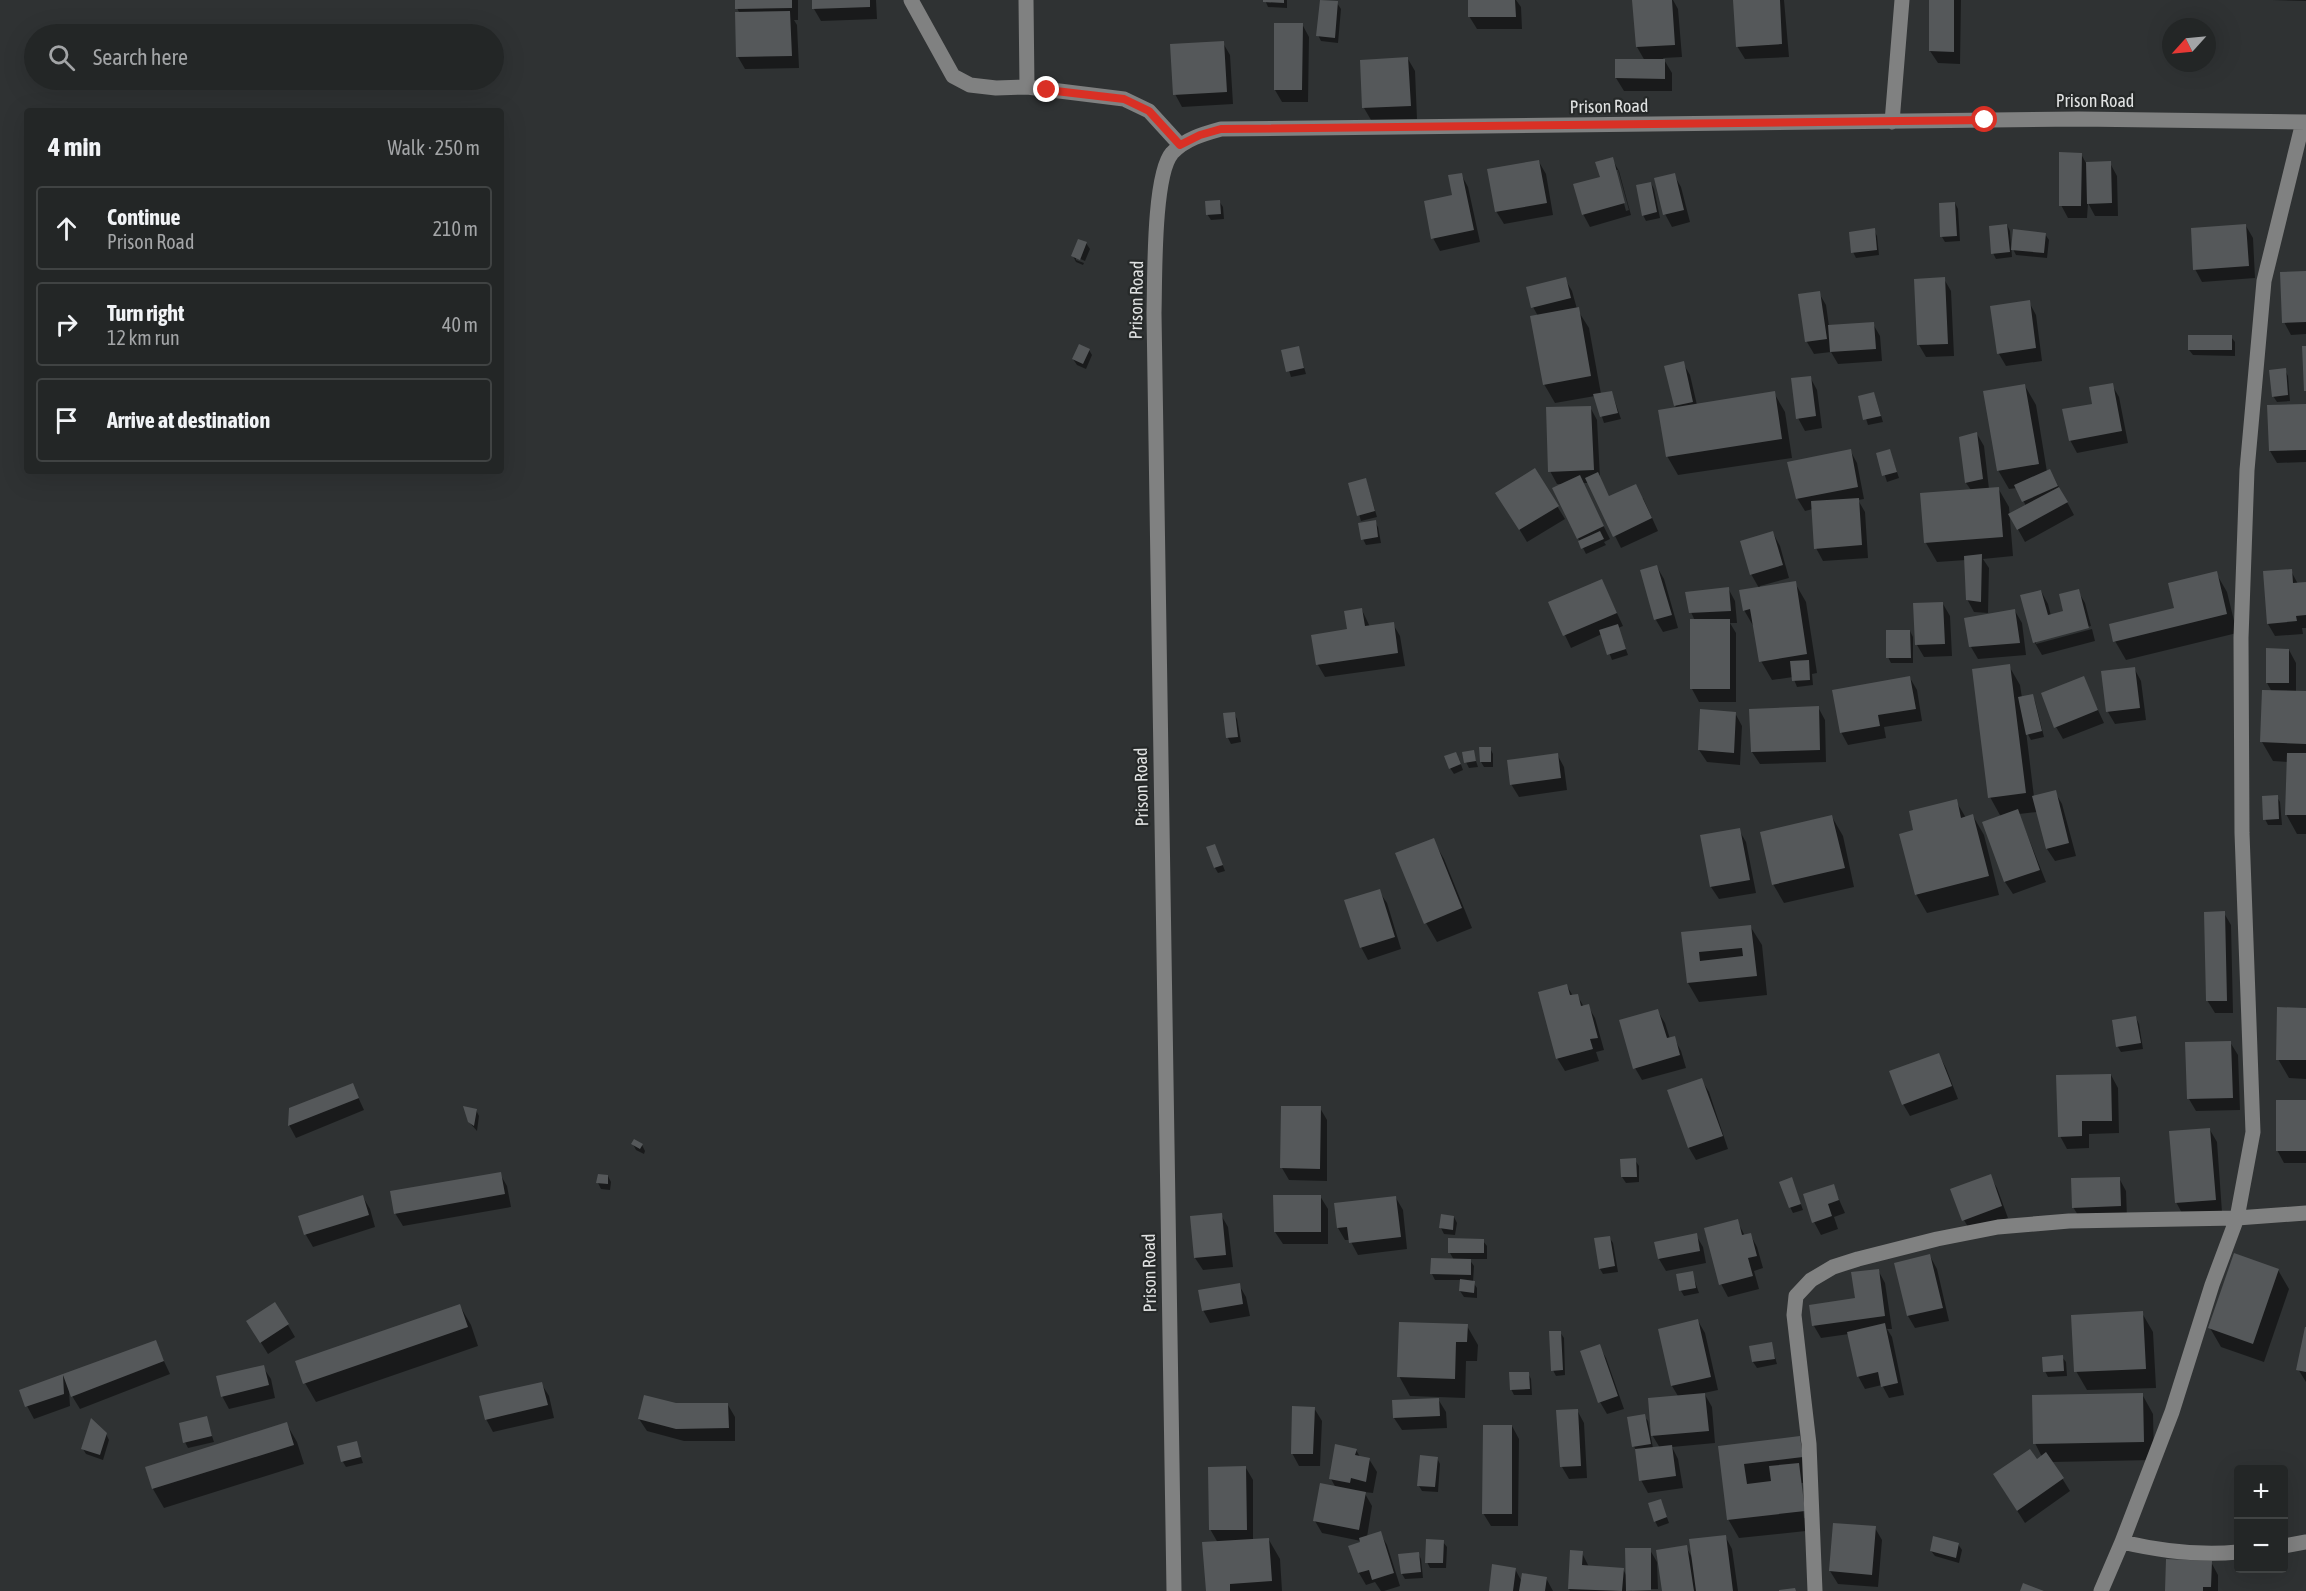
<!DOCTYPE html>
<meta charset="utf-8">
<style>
:root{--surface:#232626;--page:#2b2e2e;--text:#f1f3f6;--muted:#a3a5a7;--line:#404343}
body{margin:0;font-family:"Asap Condensed",sans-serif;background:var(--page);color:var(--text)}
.controls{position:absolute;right:18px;bottom:18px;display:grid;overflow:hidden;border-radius:6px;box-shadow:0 6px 24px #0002}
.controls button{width:54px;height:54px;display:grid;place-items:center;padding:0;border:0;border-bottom:2px solid var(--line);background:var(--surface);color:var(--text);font:30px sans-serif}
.compass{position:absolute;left:2162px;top:18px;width:54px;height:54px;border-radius:50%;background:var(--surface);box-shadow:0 6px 24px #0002;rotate:243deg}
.stop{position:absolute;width:18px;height:18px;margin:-14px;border:4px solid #d93025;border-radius:50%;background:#fff}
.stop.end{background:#d93025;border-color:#fff;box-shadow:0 2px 6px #0008}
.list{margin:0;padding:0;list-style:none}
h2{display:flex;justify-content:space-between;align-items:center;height:78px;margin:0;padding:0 24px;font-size:26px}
h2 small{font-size:20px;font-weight:400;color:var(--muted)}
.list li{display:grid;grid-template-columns:39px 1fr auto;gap:18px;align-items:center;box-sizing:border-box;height:84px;margin:0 12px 12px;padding:0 12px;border:2px solid var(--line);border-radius:6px}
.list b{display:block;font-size:22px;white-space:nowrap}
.list p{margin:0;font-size:20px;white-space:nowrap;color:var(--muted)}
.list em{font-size:20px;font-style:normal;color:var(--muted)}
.icon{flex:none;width:33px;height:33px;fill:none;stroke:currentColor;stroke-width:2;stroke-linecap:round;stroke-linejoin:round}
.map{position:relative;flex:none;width:2306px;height:1591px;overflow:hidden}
.search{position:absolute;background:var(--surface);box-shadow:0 6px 24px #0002;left:24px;top:24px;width:480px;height:66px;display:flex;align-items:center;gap:15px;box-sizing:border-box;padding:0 21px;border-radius:33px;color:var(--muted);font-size:22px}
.panel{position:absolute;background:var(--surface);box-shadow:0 6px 24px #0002;left:24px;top:108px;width:480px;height:366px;border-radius:6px}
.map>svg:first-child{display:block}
</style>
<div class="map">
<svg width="2306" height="1591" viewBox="0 0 2306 1591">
<rect width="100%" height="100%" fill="#2f3233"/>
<path fill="#0007" fill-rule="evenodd" d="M737,0H798V20H794L797,25L799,68L745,69L738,57L740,14L737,8Z
M813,0H876L877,19L821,21L814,9Z
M1265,0H1287V8L1268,7Z
M1470,0H1516L1521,7L1522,29H1477L1469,16Z
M1633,0H1673L1678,9L1682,57L1663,58L1672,73V91H1624L1616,78L1617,60L1645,61L1637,47Z
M1735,0H1784L1789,57L1745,59L1737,46Z
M1931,0H1961L1960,64L1938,63L1930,51Z
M2271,0H2306V1L2272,0Z
M1337,3L1341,9L1338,43L1321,41L1318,35Z
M1302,24L1309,37L1308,102H1282L1275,90Z
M1223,43L1230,55L1233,104L1182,107L1175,94Z
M1408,59L1415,71L1417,119L1371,120L1364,108Z
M2081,154L2086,163H2110L2117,176L2118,216H2095L2088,203L2087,218H2068L2061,205Z
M1612,159L1619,171L1631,215L1590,227L1583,214ZM1615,170H1618L1629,210L1626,211Z
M1539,162L1546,174L1553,215L1504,224L1496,211Z
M1461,174L1468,187L1480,242L1440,251L1433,238L1454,196Z
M1674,175L1681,187L1690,222L1672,227L1665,214Z
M1651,183L1654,189L1660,218L1646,221L1643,215Z
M1219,201L1223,207L1224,219L1211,220L1207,214Z
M1955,203L1958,209L1960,241L1945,242L1942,237Z
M2007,225L2010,231L2012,257L1996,259L1993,253Z
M2246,226L2253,238L2255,278L2202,282L2195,269Z
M1874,230L1877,236L1879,255L1856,258L1853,252Z
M2045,234L2049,240L2047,258L2016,255L2012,247Z
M1086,243L1090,249L1085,261L1076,257V260L1084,263L1083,265L1076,262L1073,256Z
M2306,272V334L2291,335L2284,322Z
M1565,279L1572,291L1577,309L1589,328L1601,394L1612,393L1621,419L1604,423L1595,396L1555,403L1544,384L1538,316L1533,307Z
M1944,279L1951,291L1954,356L1926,357L1919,345Z
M1819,293L1826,305L1829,326L1873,324L1880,336L1882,361L1838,364L1831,352L1814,354L1807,342L1800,296Z
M2029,302L2036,315L2042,361L2006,366L1999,354Z
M2231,337L2235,342V356L2193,355L2189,350Z
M1298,347L1306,374L1291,377L1283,351Z
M1089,350L1092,355L1086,369L1077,365L1073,359Z
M1683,363L1690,375L1697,405L1774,393L1785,412L1792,458L1678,475L1667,456Z
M2285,370L2288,376L2290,401L2277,402L2273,396Z
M1810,377L1817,390L1822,428L1805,431L1798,418Z
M2112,385L2119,397L2128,443L2077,453L2070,440L2094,405Z
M2025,386L2036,405L2047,472L2053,476L2074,515L2025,542L2010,515L2026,506L2017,488L2009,489L1998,470Z
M1874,393L1883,422L1868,425L1859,397Z
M2306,405V462L2277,463L2270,451Z
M1590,407L1597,420L1600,478L1610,498H1643L1658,531L1621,548L1589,483H1582L1610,539L1604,542L1606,545L1586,554L1578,538L1565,484H1557L1550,471Z
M1977,434L1984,446L1989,489L1998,488L2009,507L2013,556L1983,559L1989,568L1988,613L1974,612L1967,599L1966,560L1937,562L1926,543L1921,494L1971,490L1966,483Z
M1850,450L1857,463L1864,499L1858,500L1865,512L1868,558L1823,561L1816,548L1813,509L1805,511L1797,498Z
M1890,451L1899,478L1887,482L1878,454Z
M1366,480L1377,517L1361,521L1350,484Z
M1505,506H1557L1565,519L1527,542Z
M1375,522L1378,527L1381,543L1366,545L1363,539Z
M1773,533L1780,546L1789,578L1760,586V588L1795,583L1806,602L1817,673L1812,674L1813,685L1797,687L1793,677L1772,680L1761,661L1755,629L1744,610L1759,588L1751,574Z
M1657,567L1664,579L1678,628L1663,632L1656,620L1642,571Z
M2291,571L2298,584L2306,583V628H2302L2303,634L2275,636L2268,624Z
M2216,573L2227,592L2237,633L2126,660L2115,641L2175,609Z
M1602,581L1623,626L1618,628L1628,655L1612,660L1602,634L1571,648L1550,603Z
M1728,588L1735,601L1737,623H1730L1736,633V702H1699L1692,689V621H1695L1691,612Z
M2041,591L2048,604L2051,616L2065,612L2078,591L2085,603L2091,626L2036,641V644L2092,629L2095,641L2042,655L2035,643L2022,596Z
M1943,604L1950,616L1952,656L1924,657L1917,645L1915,605Z
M1362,610L1370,627L1393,624L1400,636L1405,666L1325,677L1318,665L1313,636L1349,631Z
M2015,611L2022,623L2026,655L1978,659L1971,647Z
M1910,631L1913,637V663H1891L1888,657Z
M2289,650L2296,663V692L2306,693V834H2297L2286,814L2288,762L2273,761L2262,742L2263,691L2272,692L2267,683Z
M2009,666L2020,685L2022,698L2032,696L2035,701L2044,737L2031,740L2026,731L2034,797L2055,792L2062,804L2076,856L2055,861L2047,849L2037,812L2019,814L2046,882L2013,894L2005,882L1984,822L2001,817L1990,797Z
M2134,668L2141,681L2146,720L2115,724L2108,712L2103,673Z
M1910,678L1917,690L1922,721L1884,727L1886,738L1848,745L1841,732Z
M2083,678L2104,723L2063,739L2056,727Z
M1818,707L1825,720L1826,762L1760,764L1752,752Z
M1234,713L1237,719L1241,742L1231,744L1228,738L1225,715Z
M1735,713L1742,726L1740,765L1707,762L1699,750Z
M1490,748L1493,754V767H1484L1481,762Z
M1473,752L1478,767L1469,768L1466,762Z
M1557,754L1564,767L1567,790L1519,797L1511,784Z
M1459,759L1463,770L1454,774L1450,768Z
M2277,797L2280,802L2282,825H2268L2265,819Z
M1956,801L1966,818L1973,816L1984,835L1999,895L1927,913L1916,894L1915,831Z
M1832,817L1843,836L1854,887L1784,903L1773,884Z
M1739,830L1746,842L1756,893L1719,899L1711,887Z
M1433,840L1444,859L1472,928L1437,942L1426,923Z
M1215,845L1225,871L1218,873L1215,868Z
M1379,891L1387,903L1401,949L1368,960L1361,947Z
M2224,913L2231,925L2233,1013H2215L2207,1000Z
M1750,926L1762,945L1767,995L1699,1002L1688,983L1683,934Z
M1567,986L1573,996L1577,995L1584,1007L1588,1006L1595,1018L1604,1050L1596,1052L1599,1061L1565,1071L1557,1058Z
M2306,1008V1079L2289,1078L2278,1059Z
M1657,1010L1665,1023L1670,1039L1674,1038L1681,1051L1686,1068L1642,1080L1635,1068Z
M2136,1018L2139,1024L2143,1049L2121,1052L2118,1047Z
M2230,1042L2238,1055L2240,1110L2196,1111L2189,1099Z
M1939,1055L1946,1068L1958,1099L1910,1116L1903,1104Z
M2111,1075L2118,1088L2119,1133L2089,1134V1148L2067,1149L2060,1136Z
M1701,1079L1709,1092L1728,1149L1696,1160L1689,1148Z
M352,1084L364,1110L296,1138L289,1125L290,1109Z
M2306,1102V1163H2284L2277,1150Z
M1320,1108L1327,1120V1181L1289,1180L1282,1168Z
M476,1110L479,1116L477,1131L469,1122Z
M2210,1130L2217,1142L2222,1212L2183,1215L2176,1202Z
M633,1144L642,1145L645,1151L644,1154L636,1150Z
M1622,1160H1635L1639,1166V1182L1626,1183L1622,1177Z
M500,1174L507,1186L511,1207L403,1226L395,1213Z
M608,1176L611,1182L610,1190L601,1189L598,1183Z
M1990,1176L1997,1188L2008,1218L1971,1232L1964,1220Z
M2119,1178L2126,1191L2127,1218L2081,1220L2073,1207Z
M1794,1185L1803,1210L1793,1213L1790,1207Z
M1833,1186L1845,1213L1834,1217L1838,1229L1821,1235L1814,1222Z
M1320,1196L1328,1209V1244H1283L1275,1232Z
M363,1197L370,1209L375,1227L313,1247L306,1235L300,1217Z
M1396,1198L1403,1210L1407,1249L1358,1255L1350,1240H1345L1338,1228Z
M1221,1215L1228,1227L1233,1267L1203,1270L1195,1258L1191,1218Z
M1454,1217L1457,1223L1455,1235L1444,1234L1441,1228Z
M1737,1221L1745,1236L1750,1234L1757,1247L1763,1268L1754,1271L1759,1289L1728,1297L1721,1284Z
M1696,1235L1703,1247L1706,1263L1666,1271L1659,1259Z
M1609,1237L1613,1243L1618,1272L1603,1274L1600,1269Z
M1483,1241L1487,1246V1259H1469L1474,1266L1473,1282L1477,1288V1298L1464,1297L1460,1291L1461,1280H1435L1432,1274V1260H1454L1450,1253Z
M1930,1256L1937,1269L1949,1321L1915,1328L1908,1316Z
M1878,1270L1885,1283L1892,1329H1887L1892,1337L1904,1395L1889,1398L1882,1385L1865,1389L1858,1376L1849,1334L1821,1338L1814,1326L1811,1306L1857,1300Z
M2278,1270L2289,1289L2264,1362L2221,1347L2210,1328Z
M1692,1273L1699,1293L1684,1296L1681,1291Z
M1239,1285L1246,1297L1250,1316L1210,1323L1203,1310Z
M460,1306L471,1325L478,1346L316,1402L305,1383Z
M2142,1313L2153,1332L2156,1388L2087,1390L2076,1371Z
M1698,1321L1705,1333L1718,1390L1704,1393L1712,1407L1715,1443L1672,1447L1678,1459L1683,1488L1648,1493L1641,1480L1637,1453L1634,1446L1644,1416L1648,1421L1653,1448H1660L1651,1433L1678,1396L1672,1386Z
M248,1322L288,1325L295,1337L268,1354Z
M1467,1326L1478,1345L1477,1361H1466L1465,1398L1410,1396L1399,1376Z
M2306,1330V1382L2298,1369Z
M1560,1332L1564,1338L1565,1375L1556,1376L1553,1370Z
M155,1342L170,1374L80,1409L69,1391L70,1406L34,1419L27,1406L21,1391Z
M1771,1344L1777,1364L1757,1368L1753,1362L1751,1347Z
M1599,1346L1606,1358L1624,1409L1607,1414L1600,1402Z
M2062,1357L2066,1362L2067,1376L2048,1377L2045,1371Z
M263,1367L271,1379L275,1398L229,1409L222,1396Z
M1528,1373L1531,1379L1532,1395H1514L1511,1389Z
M541,1383L549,1396L554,1418L493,1432L486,1419Z
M2142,1394L2153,1414L2154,1460L2052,1462L2070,1491L2025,1523L2002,1487L2042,1457L2035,1443Z
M1438,1399L1446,1412L1447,1428L1402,1430L1394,1418Z
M675,1405H728L735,1417V1441H684L647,1431L639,1419Z
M1314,1408L1322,1421L1320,1466H1299L1292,1453Z
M1577,1410L1584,1423L1587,1478L1569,1479L1562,1467Z
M206,1418L214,1442L188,1448L185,1442Z
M286,1423L297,1442L304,1464L164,1508L153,1489L146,1468Z
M1512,1426L1519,1439L1518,1526H1491L1483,1513Z
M106,1434L109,1440L103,1460L86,1454L83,1449Z
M1799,1438L1810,1457L1815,1530L1739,1538L1728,1519L1720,1447ZM1800,1483H1803L1807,1518H1804Z
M356,1442L363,1463L346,1467L343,1462Z
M1356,1450L1360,1457L1369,1459L1377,1472L1373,1493L1364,1492L1372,1506L1367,1537L1380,1533L1387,1545L1400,1586L1384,1591H1381L1375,1582L1366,1585L1359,1573L1350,1547L1362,1543L1361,1541L1322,1533L1315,1521L1336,1488L1331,1479Z
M1437,1458L1440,1464L1438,1492L1422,1491L1419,1486Z
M1246,1468L1253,1480V1541L1269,1540L1280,1559L1282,1591H1207L1218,1543L1210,1529Z
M1661,1501L1669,1523L1658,1527L1655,1521Z
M1834,1524L1875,1528L1882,1540L1878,1587L1838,1584L1830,1571Z
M1725,1536L1732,1549L1738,1591H1664L1686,1547L1693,1559Z
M1443,1542L1447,1547L1446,1568H1430L1427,1562Z
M1958,1544L1962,1550L1959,1563L1935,1556L1931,1551Z
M1650,1550L1657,1562L1658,1589H1632V1591H1570L1569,1589L1572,1552L1582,1553L1589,1567L1623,1569L1627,1577Z
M1418,1553L1421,1559L1423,1578L1405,1579L1402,1574Z
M2211,1562L2218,1575V1591H2166Z
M1515,1569L1522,1582L1546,1578L1553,1591H1490Z"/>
<path fill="#55585a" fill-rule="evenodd" d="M735,0H792V8L735,9Z
M812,0H870V7L812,9Z
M1263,0H1284V3L1263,2Z
M1320,0L1338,1L1335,38L1316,36Z
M1468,0H1515L1516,17H1468Z
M1632,0H1672L1675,45L1636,47Z
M1733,0H1780L1782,44L1736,47Z
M1929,0H1954V52L1929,51Z
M790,11L792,56L736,57L735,12Z
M1274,23H1303L1302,90H1274Z
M1224,41L1227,92L1173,95L1170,44Z
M1408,57L1411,106L1362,108L1360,60Z
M1615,59H1665V79L1615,78Z
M2059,152L2082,153L2081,206H2059Z
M1613,157L1625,203L1582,215L1573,184L1600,177L1595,162Z
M1539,160L1547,203L1495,212L1487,169Z
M2111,161L2112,203L2087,204L2086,162Z
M1462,173L1474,230L1431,239L1424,201L1452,195L1448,175Z
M1675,173L1684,210L1663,215L1654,178Z
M1651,182L1657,212L1642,216L1636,185Z
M1220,200L1221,214L1206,215L1205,201Z
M1955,202L1957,236L1940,237L1939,203Z
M2007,224L2010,252L1991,254L1989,226Z
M2246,224L2249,266L2193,270L2191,228Z
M1875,228L1877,250L1851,253L1849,232Z
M2013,229L2046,233L2044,253L2011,250Z
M1078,239L1087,242L1080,260L1071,256Z
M2306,271V322L2282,323L2280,272Z
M1566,277L1571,298L1531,308L1526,287Z
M1945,277L1948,344L1917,345L1914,279Z
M1820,291L1827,339L1805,342L1798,294Z
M2030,300L2036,348L1997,354L1990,306Z
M1579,307L1591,376L1543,385L1530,316Z
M1874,322L1876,349L1830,352L1828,325Z
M2188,335H2232V350H2188Z
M1079,344L1090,349L1083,364L1072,359Z
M1299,346L1304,368L1286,372L1281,350Z
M2302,346H2306V391H2304Z
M1684,361L1693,402L1674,406L1664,366Z
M2286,368L2288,395L2272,397L2269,370Z
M1811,376L1816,416L1796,419L1791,378Z
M2113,383L2122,431L2069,441L2062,409L2092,404L2089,387Z
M2025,384L2039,464L1997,471L1983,391Z
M1612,391L1618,413L1600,417L1593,394Z
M1775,391L1782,439L1666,457L1658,410Z
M1874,392L1881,416L1863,420L1858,396Z
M2306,404V450L2269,451L2267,405Z
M1591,406L1594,470L1548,472L1546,407Z
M1977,432L1983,479L1965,483L1959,437Z
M1851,449L1858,487L1796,499L1787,462Z
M1890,449L1897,472L1882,476L1876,453Z
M1535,468L1559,506L1519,530L1495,493Z
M2050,469L2058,486L2022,502L2014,485Z
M1598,472L1609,496L1636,484L1652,518L1613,537L1585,478Z
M1580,475L1604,526L1577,539L1552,488Z
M1366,478L1375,511L1357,516L1348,483Z
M1999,487L2003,537L1924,543L1920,493Z
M2059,487L2068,502L2017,530L2008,514Z
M1859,498L1862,545L1814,549L1811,501Z
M1376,520L1378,537L1361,540L1358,523Z
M1600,531L1604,539L1581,549L1578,541Z
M1773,531L1783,565L1750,575L1740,541Z
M1982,554L1981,602L1966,600L1964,556Z
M1657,565L1672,615L1654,620L1640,570Z
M2292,569L2293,583L2306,582V615L2296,616L2297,621L2267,624L2263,571Z
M2217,571L2227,614L2113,642L2109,624L2174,608L2168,583Z
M1602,579L1617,613L1563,636L1548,602Z
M1796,581L1807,654L1759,662L1750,609L1743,611L1739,590Z
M1729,587L1731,611L1689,613L1685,592Z
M2079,589L2089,628L2033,643L2020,595L2041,590L2048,615L2063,611L2059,594Z
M1943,602L1945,644L1915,645L1913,603Z
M1362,608L1365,626L1394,622L1398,653L1316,665L1311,635L1347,629L1344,611Z
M2015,609L2020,643L1969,647L1964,618Z
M1690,619H1730V689H1690Z
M1618,624L1626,649L1607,655L1599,630Z
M1886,630H1910L1911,658H1886Z
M2266,648L2289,649V683H2266Z
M1809,660L1810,680L1792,681L1790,661Z
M2010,664L2026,793L1988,798L1972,669Z
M2135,667L2140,708L2106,712L2101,671Z
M1910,676L1916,709L1878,715L1880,726L1840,733L1832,690Z
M2084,676L2098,710L2054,728L2041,693Z
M2262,690L2306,691V744L2260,742Z
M2033,694L2042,731L2026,735L2018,697Z
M1819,706L1820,750L1751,752L1749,709Z
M1700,709L1736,712L1734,753L1698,750Z
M1235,712L1238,737L1226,738L1223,713Z
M1479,747H1491V762H1480Z
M1474,750L1476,761L1464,763L1462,752Z
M1456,752L1461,764L1449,769L1444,756Z
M1558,753L1561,778L1510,785L1507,760Z
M2287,753H2306V815H2285Z
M2056,790L2069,843L2046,849L2032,796Z
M2278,795L2279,819L2263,820L2262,796Z
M1957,799L1961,818L1973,814L1989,876L1915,895L1899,834L1913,830L1909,811Z
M2018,809L2040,870L2004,882L1982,822Z
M1832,815L1845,868L1772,885L1760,832Z
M1740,828L1750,880L1710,887L1700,835Z
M1434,838L1462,908L1424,924L1395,853Z
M1215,844L1223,865L1214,868L1206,847Z
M1380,889L1395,937L1360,948L1344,900Z
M2225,911L2227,1001H2206L2204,912Z
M1751,925L1757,976L1687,983L1681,932ZM1742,948L1743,956L1700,961L1699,952Z
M1567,984L1570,995L1578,994L1581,1006L1589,1004L1598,1038L1590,1039L1593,1049L1556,1059L1538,992Z
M2277,1007L2306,1008V1060H2276Z
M1658,1009L1667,1038L1675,1036L1680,1055L1633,1069L1619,1020Z
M2136,1016L2141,1043L2116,1047L2112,1020Z
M2231,1041L2233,1098L2187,1099L2185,1042Z
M1939,1053L1952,1086L1902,1105L1889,1071Z
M2111,1074L2112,1121H2082V1136L2058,1137L2056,1075Z
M1702,1078L1723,1136L1688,1148L1667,1090Z
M353,1083L359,1098L288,1126L289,1108Z
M2276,1100H2306V1151H2276Z
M463,1106L477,1109L474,1126L468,1122Z
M1281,1106H1321L1320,1169L1280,1168Z
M2210,1128L2216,1200L2175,1203L2169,1131Z
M634,1139L643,1144L640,1149L631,1144Z
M1636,1158L1637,1177H1621L1620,1159Z
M501,1172L505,1194L394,1214L390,1191Z
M598,1174L608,1175V1184L596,1183Z
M1991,1174L2002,1206L1962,1221L1950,1189Z
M1792,1177L1801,1204L1789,1208L1779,1182Z
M2120,1177L2121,1206L2072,1208L2071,1178Z
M1834,1184L1839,1200L1828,1204L1832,1216L1812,1223L1803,1194Z
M363,1195L369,1215L304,1235L298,1216Z
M1273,1195H1321V1232H1274Z
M1396,1196L1401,1237L1349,1243L1347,1227L1337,1228L1334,1203Z
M1222,1213L1226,1255L1194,1258L1190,1216Z
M1441,1214L1454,1216L1453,1230L1439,1228Z
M1738,1219L1742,1235L1751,1233L1757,1256L1748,1258L1753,1276L1719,1285L1704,1228Z
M1697,1233L1700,1251L1658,1259L1654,1242Z
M1610,1236L1615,1266L1599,1269L1594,1238Z
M1448,1238L1484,1239V1253H1448Z
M2234,1253L2279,1269L2253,1344L2208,1328Z
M1930,1254L1943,1308L1907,1316L1894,1263Z
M1431,1258L1471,1259V1275L1430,1274Z
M1879,1269L1885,1316L1812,1326L1809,1305L1855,1298L1851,1272Z
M1693,1271L1696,1288L1679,1291L1676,1274Z
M1460,1279L1475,1281L1474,1293L1459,1291Z
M1240,1283L1243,1304L1202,1311L1198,1290Z
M275,1302L289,1324L260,1343L246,1321Z
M460,1304L468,1327L303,1384L295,1361Z
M2143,1311L2146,1369L2074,1372L2071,1315Z
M1698,1319L1711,1377L1671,1386L1658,1329Z
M1399,1322L1468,1324L1467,1342H1456L1455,1379L1397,1377Z
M1885,1323L1898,1383L1881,1387L1878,1372L1857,1377L1847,1332Z
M2305,1327H2306V1372L2296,1370Z
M1549,1331H1561L1563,1370L1551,1371Z
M156,1340L164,1361L71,1397L63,1375L64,1394L25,1407L19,1390Z
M1772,1342L1775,1359L1752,1362L1749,1346Z
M1600,1344L1618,1396L1598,1403L1580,1351Z
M2063,1355L2064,1371L2043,1372L2042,1357Z
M264,1365L269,1385L221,1397L216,1376Z
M1509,1372H1529L1530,1389L1510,1390Z
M542,1382L548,1405L485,1420L479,1396Z
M1705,1393L1709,1431L1651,1436L1648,1398Z
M2143,1393L2144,1442L2033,1444L2032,1395Z
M644,1395L676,1403H728L729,1428L676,1429L638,1419Z
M1439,1398L1440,1416L1393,1418L1392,1400Z
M1292,1406L1315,1407L1313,1454H1291Z
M1578,1409L1581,1466L1560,1467L1556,1410Z
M1645,1414L1651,1444L1632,1447L1627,1417Z
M207,1416L212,1436L183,1443L179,1423Z
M91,1418L107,1433L100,1455L81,1449Z
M287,1422L294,1445L152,1489L145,1467Z
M1483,1425H1512V1514H1482Z
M1800,1436L1803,1457L1744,1464L1747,1484L1771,1481L1769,1466L1799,1463L1805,1511L1727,1520L1718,1446Z
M357,1441L361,1457L341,1462L337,1446Z
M1335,1444L1357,1449L1355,1455L1370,1458L1366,1482L1351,1478L1350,1483L1329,1479Z
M1672,1445L1676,1476L1639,1481L1635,1449Z
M2030,1449L2037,1459L2046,1452L2064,1478L2017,1511L1993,1474Z
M1420,1455L1438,1457L1435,1487L1417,1486Z
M1246,1466L1247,1530H1209L1208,1467Z
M1320,1483L1366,1492L1359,1530L1313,1521Z
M1661,1499L1667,1517L1654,1522L1648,1503Z
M1833,1523L1876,1526L1872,1575L1829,1571Z
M1381,1531L1394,1573L1372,1580L1369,1570L1358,1573L1348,1546L1360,1542L1359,1538Z
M1726,1535L1733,1591H1696L1689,1539Z
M1933,1536L1959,1543L1956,1558L1930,1551Z
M1269,1538L1272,1581L1230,1584V1591H1206L1202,1542Z
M1426,1539L1444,1540L1443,1563H1425Z
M1687,1545L1694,1591H1662L1656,1550Z
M1625,1548H1651V1590L1626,1591Z
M1570,1550L1583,1551L1582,1565L1624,1568L1622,1591L1568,1589Z
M1419,1552L1421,1572L1401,1574L1398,1554Z
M2166,1559L2212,1561L2211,1587H2203V1591H2165Z
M1492,1564L1516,1568L1513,1591H1489Z
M1522,1573L1547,1577L1545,1591H1519Z
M2023,1583L2044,1591H2020Z
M1795,1588L1796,1591H1779V1590Z"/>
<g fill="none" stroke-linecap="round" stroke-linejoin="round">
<path stroke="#808181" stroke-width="15" d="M911,0L953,76L970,85L996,88L1027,87L1124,99L1149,111L1180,145
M1026,0L1027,87
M1892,122L1902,0
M2122,1542C2161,1551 2199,1556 2238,1552
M2284,1546L2306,1542
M1174,1591L1154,313C1155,280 1153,175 1172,153C1185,139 1203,134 1221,129L2079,119L2306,122
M1815,1591L1809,1444L1794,1315L1796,1296L1811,1280L1833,1267L1858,1259L1937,1239L1998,1227L2069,1221L2237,1218L2306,1213
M2101,1591L2122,1542L2172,1412L2212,1285L2237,1218L2253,1132L2242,833L2241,638L2247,470L2264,281L2303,122"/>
</g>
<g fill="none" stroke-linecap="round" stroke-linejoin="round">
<path stroke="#d93025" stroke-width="8" d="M1047,90L1124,99L1149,111L1180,145L1200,135L1221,129L1985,120"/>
</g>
<g text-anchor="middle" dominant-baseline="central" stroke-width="4.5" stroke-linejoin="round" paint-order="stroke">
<g font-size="18" fill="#e0e2e2" stroke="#262929">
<text x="2095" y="100">Prison Road</text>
<text transform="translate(1609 106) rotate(-1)">Prison Road</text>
<text transform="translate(1136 300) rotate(-89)">Prison Road</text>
<text transform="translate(1141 787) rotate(-91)">Prison Road</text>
<text transform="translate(1149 1273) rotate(-91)">Prison Road</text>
</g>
</g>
</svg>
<div class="controls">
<button>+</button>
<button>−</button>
</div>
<svg class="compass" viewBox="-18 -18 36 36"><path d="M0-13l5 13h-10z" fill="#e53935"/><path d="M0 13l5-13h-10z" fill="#a3a5a7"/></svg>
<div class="stop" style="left:1985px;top:120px"></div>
<div class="stop end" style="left:1047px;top:90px"></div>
<div class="search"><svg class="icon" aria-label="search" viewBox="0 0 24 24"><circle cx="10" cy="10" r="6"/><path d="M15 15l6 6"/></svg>Search here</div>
<section class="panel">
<h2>4 min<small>Walk · 250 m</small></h2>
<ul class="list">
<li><svg class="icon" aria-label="ahead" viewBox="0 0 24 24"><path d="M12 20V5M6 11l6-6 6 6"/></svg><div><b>Continue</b><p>Prison Road</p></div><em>210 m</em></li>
<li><svg class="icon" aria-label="right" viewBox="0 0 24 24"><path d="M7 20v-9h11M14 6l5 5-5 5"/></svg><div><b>Turn right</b><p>12 km run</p></div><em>40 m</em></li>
<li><svg class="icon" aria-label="arrive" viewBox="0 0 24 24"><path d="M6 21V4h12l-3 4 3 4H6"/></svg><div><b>Arrive at destination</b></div></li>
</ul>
</section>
</div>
